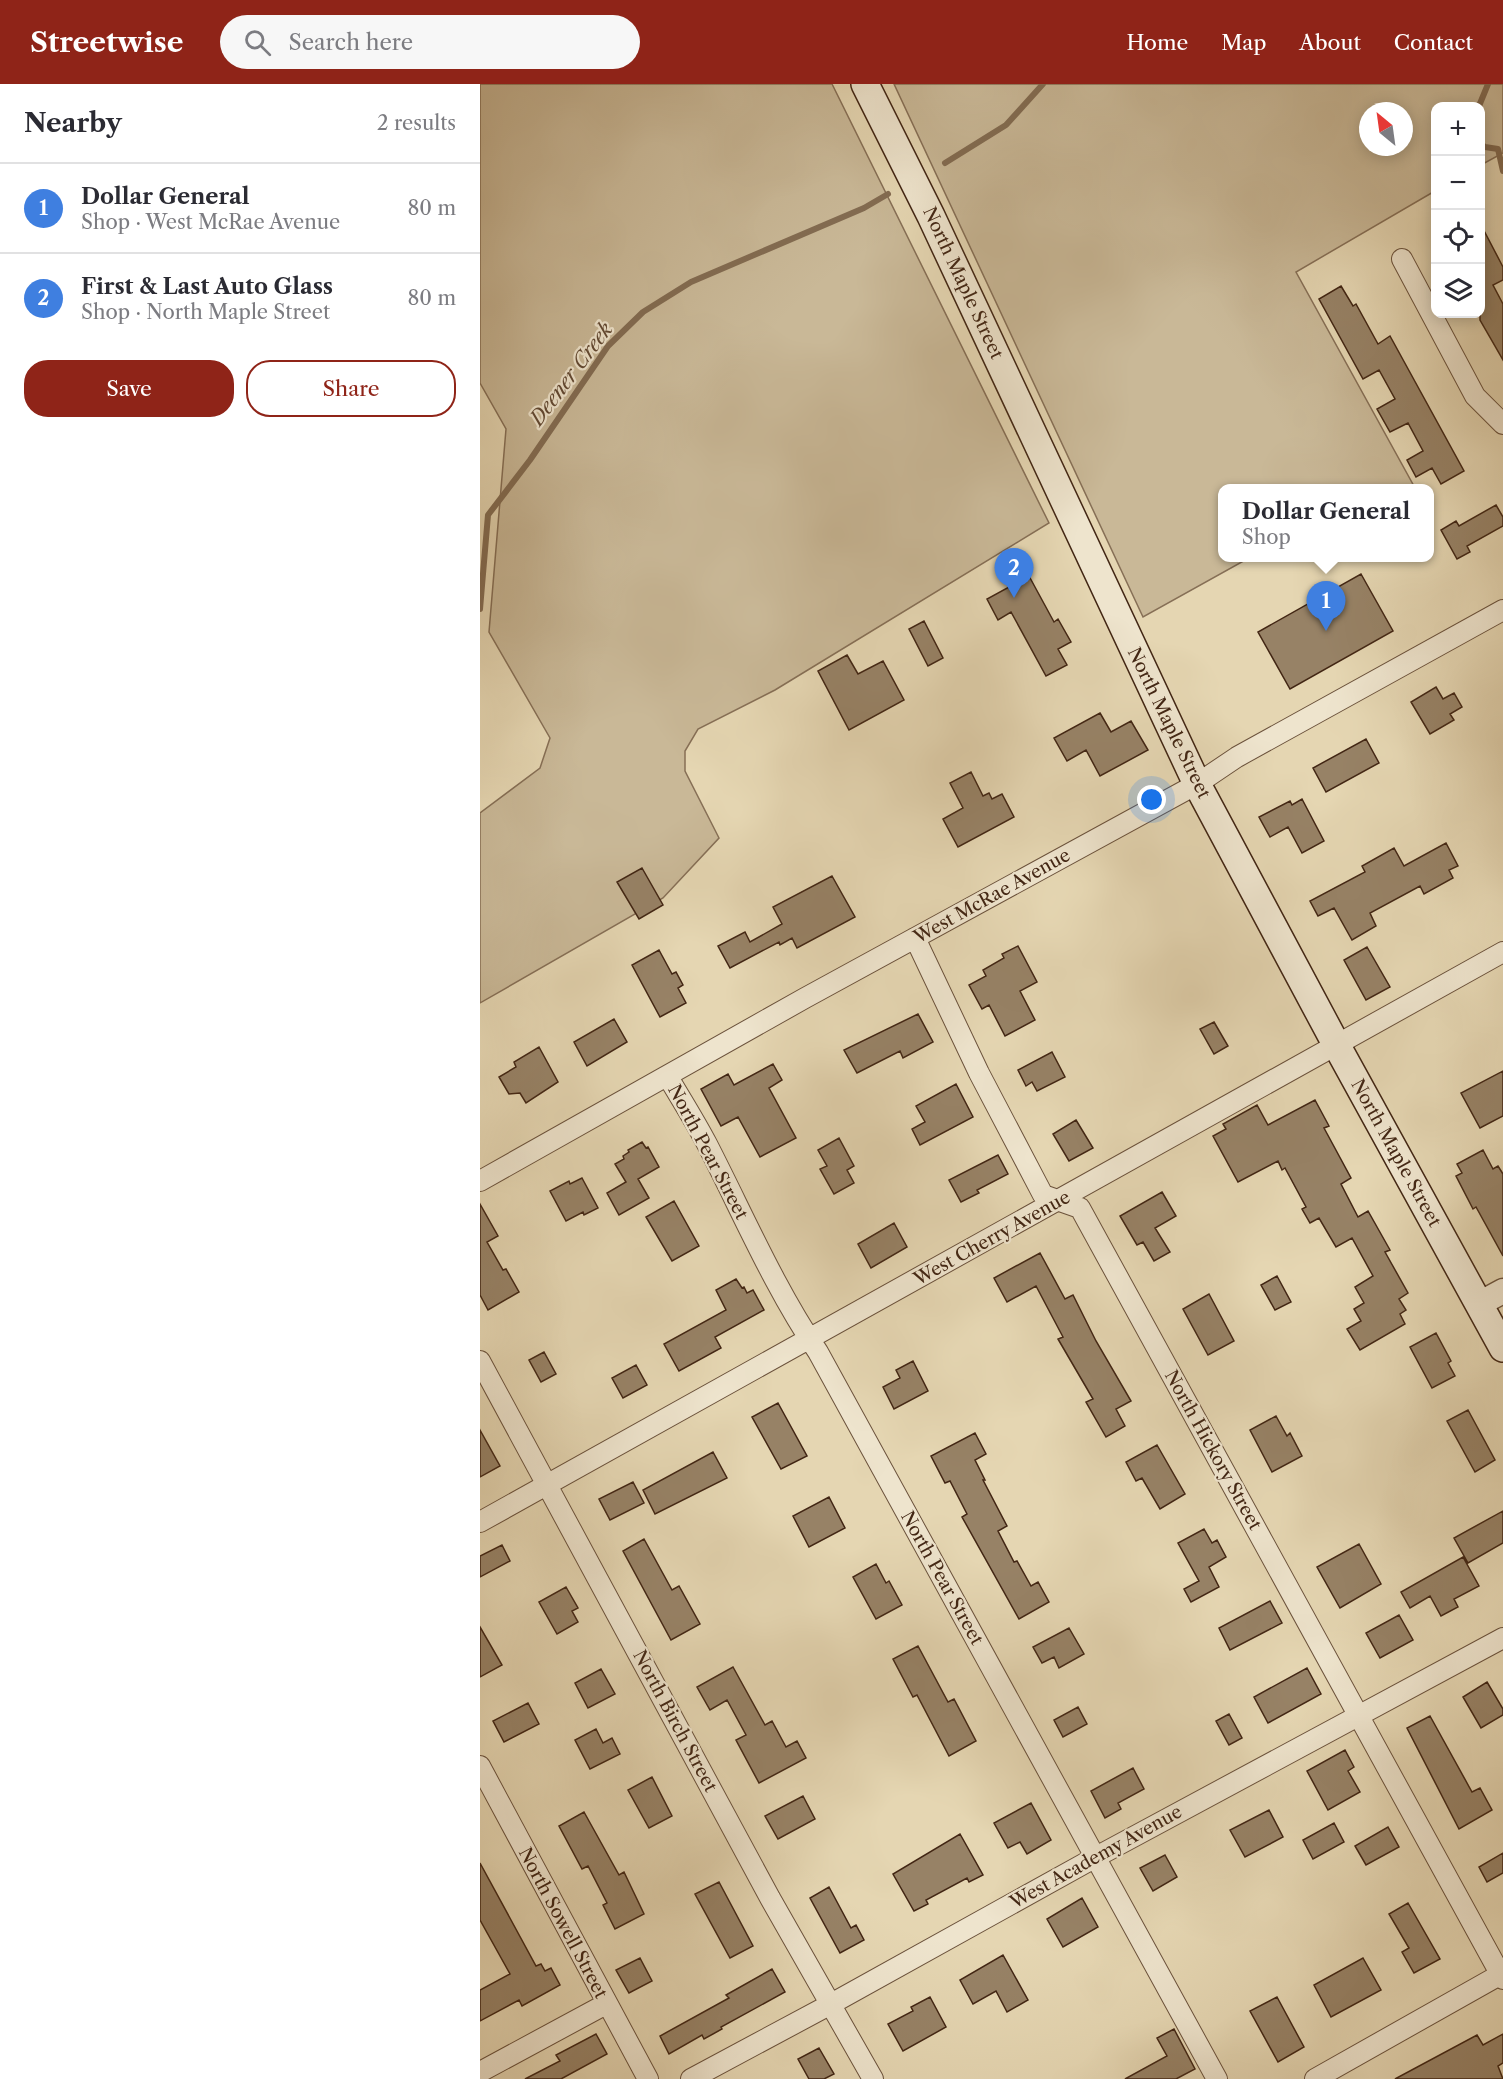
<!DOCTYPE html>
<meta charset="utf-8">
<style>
:root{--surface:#fff;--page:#f7f7f7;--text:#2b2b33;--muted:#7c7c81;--line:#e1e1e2;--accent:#8f2418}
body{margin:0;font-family:"Libre Caslon Text",serif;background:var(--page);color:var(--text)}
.controls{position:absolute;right:18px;top:18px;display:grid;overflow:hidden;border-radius:12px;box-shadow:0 3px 15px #0003}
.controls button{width:54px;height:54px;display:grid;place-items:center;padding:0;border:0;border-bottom:2px solid var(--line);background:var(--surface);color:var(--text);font:30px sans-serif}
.compass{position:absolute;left:879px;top:18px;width:54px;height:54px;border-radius:50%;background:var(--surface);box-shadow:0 3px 15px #0003;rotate:331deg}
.you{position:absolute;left:672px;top:716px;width:21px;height:21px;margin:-15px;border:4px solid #fff;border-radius:50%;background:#1a73e8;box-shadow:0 0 0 9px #1a73e833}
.badge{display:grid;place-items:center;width:39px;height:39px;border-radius:50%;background:var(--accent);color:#fff;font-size:20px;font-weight:700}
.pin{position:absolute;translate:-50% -50px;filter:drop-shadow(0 2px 3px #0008)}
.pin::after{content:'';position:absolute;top:32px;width:21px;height:18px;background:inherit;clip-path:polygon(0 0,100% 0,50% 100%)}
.popup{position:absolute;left:738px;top:400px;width:216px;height:78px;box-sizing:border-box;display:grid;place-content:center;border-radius:12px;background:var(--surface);filter:drop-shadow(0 2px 4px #0005);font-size:20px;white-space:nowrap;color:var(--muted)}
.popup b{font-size:22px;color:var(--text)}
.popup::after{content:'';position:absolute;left:50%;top:100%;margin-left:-12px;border:12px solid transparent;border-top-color:var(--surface)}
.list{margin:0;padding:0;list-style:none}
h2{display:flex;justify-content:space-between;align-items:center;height:78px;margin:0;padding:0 24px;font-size:26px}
h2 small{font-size:20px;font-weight:400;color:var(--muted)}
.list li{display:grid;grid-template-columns:39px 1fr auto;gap:18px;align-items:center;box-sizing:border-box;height:90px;padding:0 24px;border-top:2px solid var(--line)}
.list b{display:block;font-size:22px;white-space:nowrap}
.list p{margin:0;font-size:20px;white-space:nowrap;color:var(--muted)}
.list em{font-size:20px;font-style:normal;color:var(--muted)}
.actions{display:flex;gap:12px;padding:18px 24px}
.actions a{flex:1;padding:14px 0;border:2px solid var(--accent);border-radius:24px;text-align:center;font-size:21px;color:var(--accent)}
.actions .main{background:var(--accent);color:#fff}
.icon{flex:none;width:33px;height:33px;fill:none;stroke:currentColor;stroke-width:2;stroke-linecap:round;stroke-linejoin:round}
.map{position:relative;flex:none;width:1023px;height:1995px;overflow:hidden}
header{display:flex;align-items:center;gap:36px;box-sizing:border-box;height:84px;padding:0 30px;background:var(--accent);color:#fff}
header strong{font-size:28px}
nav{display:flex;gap:33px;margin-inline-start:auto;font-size:21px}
.search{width:420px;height:54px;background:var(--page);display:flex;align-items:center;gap:15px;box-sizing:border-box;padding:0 21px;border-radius:33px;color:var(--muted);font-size:22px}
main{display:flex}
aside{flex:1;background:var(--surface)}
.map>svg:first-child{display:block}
</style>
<header>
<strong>Streetwise</strong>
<div class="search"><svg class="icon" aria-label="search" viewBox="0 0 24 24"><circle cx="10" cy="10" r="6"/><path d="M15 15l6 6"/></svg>Search here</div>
<nav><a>Home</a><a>Map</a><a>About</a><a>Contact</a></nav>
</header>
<main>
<aside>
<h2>Nearby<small>2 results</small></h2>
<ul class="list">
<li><span class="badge" style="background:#3f7fe0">1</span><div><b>Dollar General</b><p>Shop · West McRae Avenue</p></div><em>80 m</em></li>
<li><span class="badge" style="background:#3f7fe0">2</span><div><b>First &amp; Last Auto Glass</b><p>Shop · North Maple Street</p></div><em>80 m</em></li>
</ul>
<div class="actions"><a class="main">Save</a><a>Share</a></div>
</aside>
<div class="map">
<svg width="1023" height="1995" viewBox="0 0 1023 1995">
<rect width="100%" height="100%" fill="#e5d6b2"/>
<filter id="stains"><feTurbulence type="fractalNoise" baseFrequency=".00333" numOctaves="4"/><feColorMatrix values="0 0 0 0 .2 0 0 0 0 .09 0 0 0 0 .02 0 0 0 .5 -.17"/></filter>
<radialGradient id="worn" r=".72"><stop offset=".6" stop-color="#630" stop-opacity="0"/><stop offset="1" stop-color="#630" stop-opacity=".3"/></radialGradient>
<path fill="#c9b897" stroke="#866f56" stroke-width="1.5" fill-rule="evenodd" d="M0,0H352L569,439L295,606L218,645L205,667V687L239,754L183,814L0,919V729L60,684L70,654L9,548L26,345L0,299Z
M414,0H1023V69L1001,81L1000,22H956L955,107L816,188L935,404H742V474H769L663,533ZM888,27H924V63H888Z"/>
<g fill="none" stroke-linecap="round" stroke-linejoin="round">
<path stroke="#836c52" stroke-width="6" d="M999,22L1008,0
M1000,59L1005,63L1018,65L1023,87
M465,79L526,41L563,0
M0,525L8,431L50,376L128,262L163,228L211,198L384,124L408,110"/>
</g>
<path fill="#978266" stroke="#422614" stroke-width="1.5" d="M1000,139L1023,183V196L1013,201L1023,220V276L1000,236Z
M861,202L873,222L876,220L898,260L910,252L984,387L961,400L952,384L936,393L927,376L943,367L928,339L910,348L897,325L915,315L899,286L883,295L839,215Z
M1016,421L1023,433V442L987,462L990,468L977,475L961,446L976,437L979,442Z
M881,490L913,547L810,605L778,548Z
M549,492L574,538L578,535L591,558L578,565L587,581L566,592L531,528L518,536L507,515Z
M444,537L463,574L448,582L429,545Z
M367,571L378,590L403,577L424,616L369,646L338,587Z
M956,603L963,615L974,609L982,623L970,630L974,636L950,650L931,618Z
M620,629L631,648L651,637L668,666L620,692L606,666L587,677L574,654Z
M886,655L899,679L846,708L833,684Z
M491,688L503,712L509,709L512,715L522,710L534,733L478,763L463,735L483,724L470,699Z
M822,715L844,757L822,769L808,743L790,753L779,733L810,717L812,721Z
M966,759L978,782L969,786L973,794L944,810L940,802L890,829L896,842L872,856L854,824L838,832L830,817L885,788L882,782L914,764L924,782Z
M162,784L183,821L159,835L137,798Z
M352,792L375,833L317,864L312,854L300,861L299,858L250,884L238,862L265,848L270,858L302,840L293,823Z
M538,862L557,898L540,907L555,936L525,952L509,921L502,925L489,901L506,892L503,886L524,874L522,870Z
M887,863L910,903L886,916L864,876Z
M179,866L192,890L196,888L203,901L198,904L206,919L180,933L152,881Z
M438,930L453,958L423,974L420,967L377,989L364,966Z
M134,935L147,958L107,982L94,958Z
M734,938L748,962L734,970L720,945Z
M59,963L78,998L46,1019L40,1009L29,1010L19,993L36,983L34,978Z
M572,968L585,993L557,1007L552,998L546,1002L538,986Z
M293,980L302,996L289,1004L316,1054L280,1073L258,1033L241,1042L221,1005L248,990L254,1001Z
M1023,987V1032L1000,1044L981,1009Z
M476,1000L493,1033L440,1061L432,1045L445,1038L436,1022Z
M835,1016L849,1042L844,1044L871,1094L861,1100L878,1133L888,1127L910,1166L905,1168L928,1209L919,1215L926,1226L920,1230L925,1240L880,1266L867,1245L881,1237L874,1225L884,1219L875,1203L893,1192L872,1154L856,1163L839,1134L830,1139L822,1125L826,1123L805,1084L802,1086L798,1077L758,1098L733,1052L746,1045L743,1040L777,1021L788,1041Z
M596,1036L613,1064L589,1077L573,1050Z
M359,1054L374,1082L367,1086L374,1099L354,1110L340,1085L347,1082L338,1066Z
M162,1058L166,1064L168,1063L179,1083L158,1095L169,1114L139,1131L127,1109L146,1098L135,1080L144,1075L143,1072L149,1068L148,1066Z
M1003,1066L1013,1085L1018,1082L1023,1090V1172L996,1123L993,1125L976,1092L982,1089L977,1080Z
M518,1071L528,1090L497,1106L499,1109L481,1118L469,1096Z
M102,1094L118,1124L104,1131L103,1128L86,1137L70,1107L89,1097L90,1100Z
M682,1108L696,1132L675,1144L690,1168L674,1177L663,1158L657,1161L640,1132Z
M194,1117L219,1162L192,1177L166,1133Z
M0,1120L18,1152L7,1158L23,1186L26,1185L39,1208L8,1226L0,1211Z
M414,1139L427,1163L391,1184L378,1160Z
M560,1169L585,1215L593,1211L616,1257L651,1317L636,1325L645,1342L626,1353L606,1318L613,1315L578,1255L583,1253L556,1202L527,1218L514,1194Z
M797,1192L811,1218L795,1226L781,1201Z
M256,1195L262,1204L264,1203L267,1209L273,1206L284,1226L235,1253L241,1264L199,1287L184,1260L246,1226L236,1206Z
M729,1210L754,1257L728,1271L703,1225Z
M956,1249L971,1277L968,1279L975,1292L952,1304L930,1263Z
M64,1268L76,1290L61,1298L49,1276Z
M433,1277L448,1307L414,1325L403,1303L420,1294L416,1286Z
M156,1281L167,1301L143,1314L132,1294Z
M298,1319L327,1372L301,1385L272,1333Z
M988,1326L1015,1376L995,1388L967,1337Z
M796,1332L807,1352L810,1349L822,1372L792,1388L770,1346Z
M0,1346L20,1382L0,1393Z
M495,1349L506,1370L495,1376L505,1396H503L527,1442L518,1447L534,1478L537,1477L551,1502L558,1498L569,1518L539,1535L482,1433L487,1430L470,1397L465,1399L451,1372Z
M677,1361L705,1410L680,1425L662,1394L656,1397L646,1378Z
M233,1368L247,1394L175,1430L163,1406Z
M153,1398L164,1419L130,1436L119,1415Z
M349,1413L365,1444L329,1463L313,1432Z
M1023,1427V1459L988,1479L974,1454Z
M724,1445L732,1459L737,1456L746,1473L729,1483L739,1503L711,1518L704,1505L719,1497L698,1459Z
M164,1455L192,1506L199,1502L220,1540L191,1556L143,1467Z
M879,1460L901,1500L860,1524L837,1483Z
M22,1461L30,1477L0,1493V1472Z
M983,1473L999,1502L974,1515L978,1523L961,1532L950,1512L930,1524L921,1508Z
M396,1480L406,1499L409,1497L422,1521L396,1535L373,1493Z
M86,1503L98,1524L92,1527L98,1538L77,1550L59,1518Z
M790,1517L802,1539L750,1566L739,1544Z
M919,1531L933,1556L900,1574L886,1549Z
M0,1543L22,1581L0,1593Z
M589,1544L604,1570L579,1584L574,1573L562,1579L553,1563Z
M438,1562L468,1618L474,1615L496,1657L469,1672L437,1611L433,1613L413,1575Z
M253,1583L285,1641L292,1637L306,1663L317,1657L326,1674L279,1699L256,1656L266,1651L247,1616L230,1626L217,1603Z
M827,1584L841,1610L788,1639L774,1613Z
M121,1585L135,1610L108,1624L95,1599Z
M1007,1598L1023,1625V1631L1001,1644L983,1613Z
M48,1619L59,1640L24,1658L13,1637Z
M598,1623L607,1640L583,1653L574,1636Z
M749,1630L762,1654L749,1661L736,1637Z
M950,1632L992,1708L1000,1704L1012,1726L979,1745L927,1644Z
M116,1645L123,1659L132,1654L140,1670L110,1685L95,1656Z
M865,1666L874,1683L868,1687L880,1708L848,1726L827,1687Z
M653,1684L664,1705L638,1719L641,1725L625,1734L611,1707Z
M172,1693L192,1732L169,1744L148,1706Z
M323,1712L335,1735L298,1755L285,1732Z
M551,1719L571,1756L547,1770L540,1758L528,1764L514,1739Z
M789,1726L803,1753L765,1773L750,1746Z
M104,1728L139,1791L144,1788L164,1830L135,1845L123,1821L127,1819L108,1782L102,1785L79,1742Z
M854,1739L864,1758L833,1775L823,1756Z
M908,1743L919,1763L886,1781L875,1762Z
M480,1750L503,1791L489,1798L487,1794L446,1816L448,1820L434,1827L413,1790Z
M1023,1769V1789L1007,1798L999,1783Z
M685,1771L697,1793L673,1807L660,1784Z
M0,1779L56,1882L61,1880L65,1887L71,1884L80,1901L42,1922L39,1916L0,1937V1906L30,1890L0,1836Z
M239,1798L273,1862L250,1874L215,1810Z
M349,1803L371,1844L376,1841L384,1856L360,1869L330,1814Z
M602,1814L618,1843L583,1863L567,1835Z
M928,1819L960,1875L934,1889L922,1868L929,1864L909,1830Z
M523,1871L548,1916L527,1928L516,1907L493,1920L480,1896Z
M160,1874L172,1897L149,1909L136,1886Z
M883,1874L901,1906L851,1933L834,1901Z
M292,1885L305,1908L241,1943L242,1945L224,1955L222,1951L189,1970L180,1952L249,1914L246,1911Z
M450,1913L466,1943L423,1967L408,1940L433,1927L431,1923Z
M797,1913L824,1963L798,1978L770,1927Z
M694,1945L715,1985L696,1995H645L687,1972L677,1954Z
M116,1950L127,1970L81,1995H45L80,1977L76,1971Z
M1023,1950V1979L1018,1982L1023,1995H915L997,1951L1003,1961Z
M339,1964L354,1990L344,1995H329L318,1975Z"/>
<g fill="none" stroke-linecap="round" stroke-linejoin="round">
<g stroke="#6b523c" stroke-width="22">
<path id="minor" d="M922,175L995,312L1023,340
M435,854L499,989L563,1111L600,1124L1023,1895
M188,993C201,1015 215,1037 227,1060C263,1130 294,1203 338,1268L737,1995
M0,1097L325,914L717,700L757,673L1023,526
M0,1277L290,1814L393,1995
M0,1438L1023,868
M0,1682L168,1995
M0,1988L126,1920
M211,1995L351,1920L616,1773L1023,1554
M835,1995L1023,1889"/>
</g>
<g stroke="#6b523c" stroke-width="27">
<path id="tertiary" d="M999,1220L1023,1207"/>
</g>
<g stroke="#422614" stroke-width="30">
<path id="secondary" d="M385,0L451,132L717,700L857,962L1023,1264"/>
</g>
<use href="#minor" stroke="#eee4cd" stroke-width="20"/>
<use href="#tertiary" stroke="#eee4cd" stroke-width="24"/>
<use href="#secondary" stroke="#eee4cd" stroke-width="27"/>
</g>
<g text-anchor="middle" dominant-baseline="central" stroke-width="4.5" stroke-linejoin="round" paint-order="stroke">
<g font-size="18" fill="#422614" stroke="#eee4cd">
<text transform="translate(483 199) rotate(65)">North Maple Street</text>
<text transform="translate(689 639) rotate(64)">North Maple Street</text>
<text transform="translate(512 812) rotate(-29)">West McRae Avenue</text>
<text transform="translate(228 1068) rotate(62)">North Pear Street</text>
<text transform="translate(916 1069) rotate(61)">North Maple Street</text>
<text transform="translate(512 1154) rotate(-29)">West Cherry Avenue</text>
<text transform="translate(733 1366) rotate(61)">North Hickory Street</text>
<text transform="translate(462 1494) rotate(61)">North Pear Street</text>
<text transform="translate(195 1637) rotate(62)">North Birch Street</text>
<text transform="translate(616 1773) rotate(-29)">West Academy Avenue</text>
<text transform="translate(83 1839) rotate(62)">North Sowell Street</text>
</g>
<g font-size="20" font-style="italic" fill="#624933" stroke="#eee4cd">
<text transform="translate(91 290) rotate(-53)">Deener Creek</text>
</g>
</g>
<rect width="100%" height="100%" filter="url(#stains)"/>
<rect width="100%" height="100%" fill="url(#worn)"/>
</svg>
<div class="controls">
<button>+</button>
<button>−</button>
<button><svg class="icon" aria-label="locate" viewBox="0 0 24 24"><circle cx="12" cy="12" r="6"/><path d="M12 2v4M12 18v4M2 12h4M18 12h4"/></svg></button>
<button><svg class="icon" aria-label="layers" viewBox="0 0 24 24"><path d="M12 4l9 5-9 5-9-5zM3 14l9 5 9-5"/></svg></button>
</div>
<svg class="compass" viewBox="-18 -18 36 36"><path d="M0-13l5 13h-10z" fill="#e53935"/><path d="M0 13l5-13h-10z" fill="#7c7c81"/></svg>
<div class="you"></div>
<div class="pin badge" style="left:846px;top:547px;background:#3f7fe0">1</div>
<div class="popup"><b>Dollar General</b>Shop</div>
<div class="pin badge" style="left:534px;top:514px;background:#3f7fe0">2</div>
</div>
</main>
